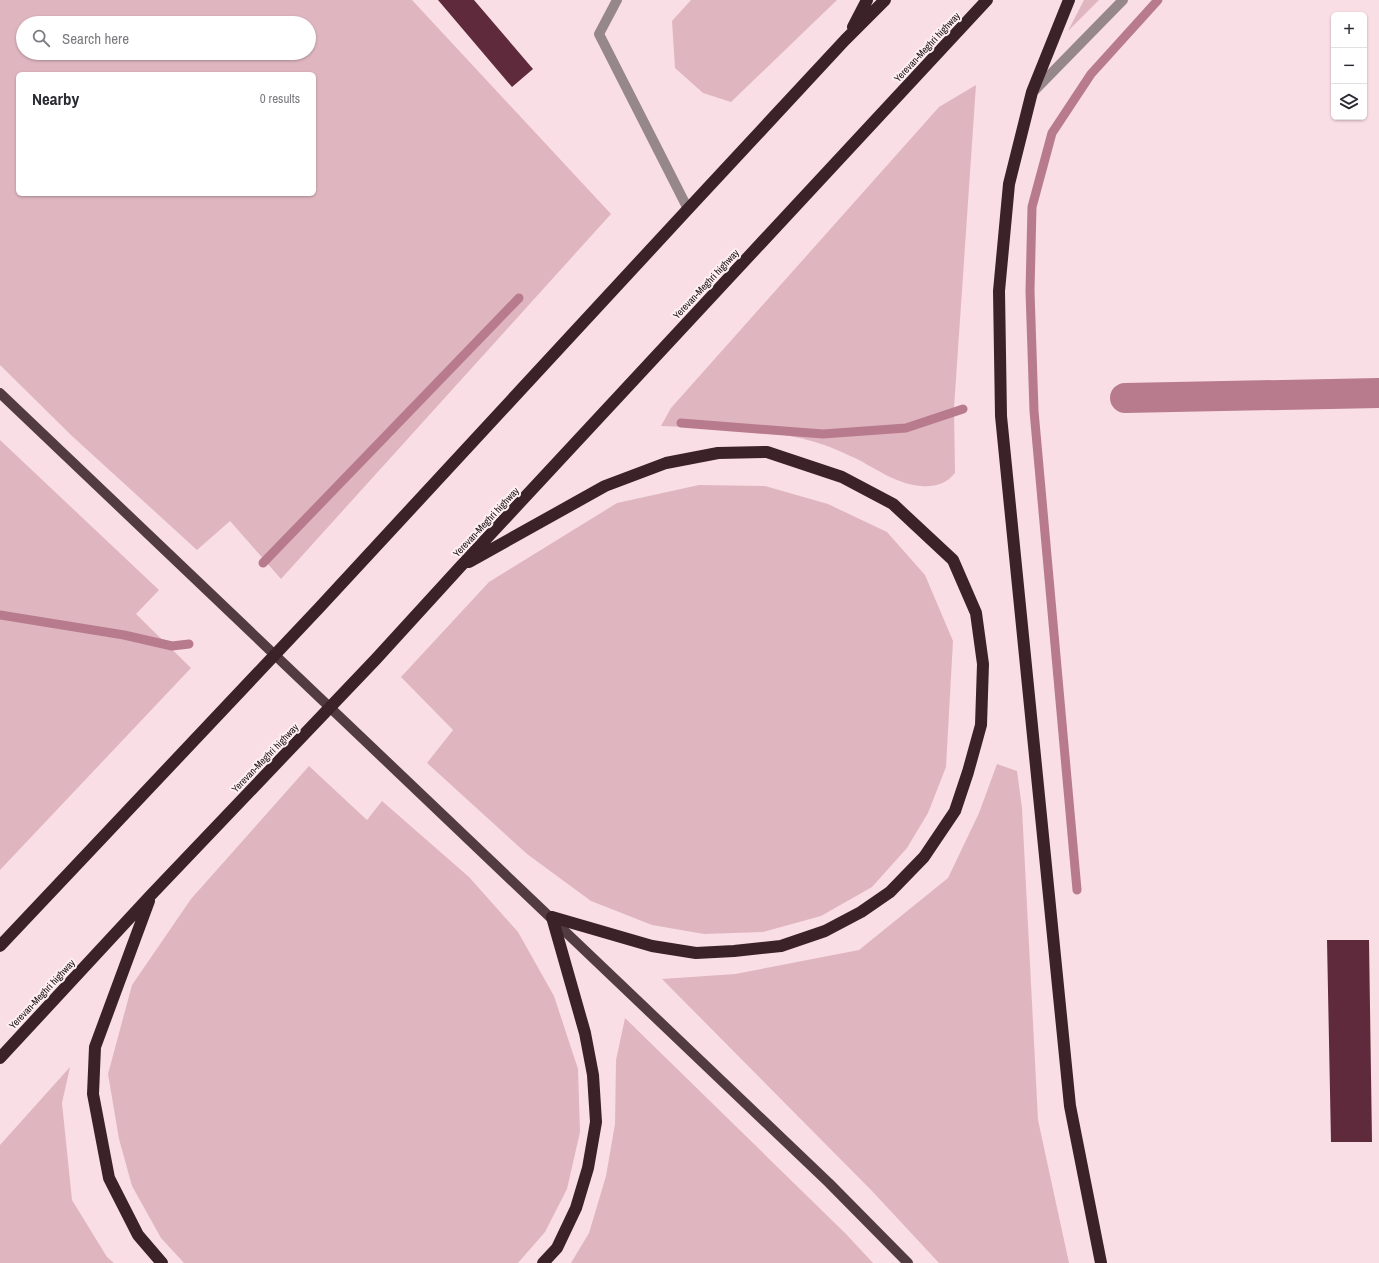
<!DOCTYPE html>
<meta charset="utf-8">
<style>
:root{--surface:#fff;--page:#f7f7f7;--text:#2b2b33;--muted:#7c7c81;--line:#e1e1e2}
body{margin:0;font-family:"Archivo Narrow",sans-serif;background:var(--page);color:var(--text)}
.controls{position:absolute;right:12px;top:12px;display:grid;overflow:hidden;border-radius:6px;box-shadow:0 1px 3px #0004}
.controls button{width:36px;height:36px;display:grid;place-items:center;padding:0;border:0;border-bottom:1px solid var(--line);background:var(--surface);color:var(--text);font:20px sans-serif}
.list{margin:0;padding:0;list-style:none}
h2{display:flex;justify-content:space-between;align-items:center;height:52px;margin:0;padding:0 16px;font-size:17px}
h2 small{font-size:13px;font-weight:400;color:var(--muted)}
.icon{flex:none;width:22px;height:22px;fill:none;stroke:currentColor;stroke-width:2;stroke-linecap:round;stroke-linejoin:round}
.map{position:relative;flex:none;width:1379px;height:1263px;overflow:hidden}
.search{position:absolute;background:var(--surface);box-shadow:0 1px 3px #0004;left:16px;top:16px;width:300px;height:44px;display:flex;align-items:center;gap:10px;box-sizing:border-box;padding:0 14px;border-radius:22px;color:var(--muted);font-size:15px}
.panel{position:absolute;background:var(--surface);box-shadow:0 1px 3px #0004;left:16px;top:72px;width:300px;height:124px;border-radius:6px}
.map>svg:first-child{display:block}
</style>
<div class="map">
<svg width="1379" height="1263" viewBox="0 0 1379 1263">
<rect width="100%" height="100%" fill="#fadee5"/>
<path fill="#dfb6c0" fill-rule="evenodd" d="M0,0H412L611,214L281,579L230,521L197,550L72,436L0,365ZM23,23H309V53H23ZM18,74H314V194H18Z
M691,0H837L731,102L703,93L675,68L672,21Z
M1084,0H1099L1068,31Z
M976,85L954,408L955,473C946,484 935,487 921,486C897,484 878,470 857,459C844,453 829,446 815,442C766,428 711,428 661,426L671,408L939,107Z
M0,440L159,590L136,614L191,668L0,870Z
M699,485L765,486L828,504L887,532L925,575L953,641L946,767L928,813L907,848L872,887L821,916L763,932L704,934L652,925L591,901L527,854L427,763L453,730L401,677L489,582L617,503Z
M997,764L1017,771L1022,808L1038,1120L1069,1263H939L872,1191L662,979L735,974L859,950L948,878L979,813Z
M309,766L367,820L382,801L469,877L518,932L554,996L578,1069L580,1132L567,1189L545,1232L518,1263H184L161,1238L132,1186L119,1139L108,1074L132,985L191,899Z
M625,1018L846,1234L873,1263H571L589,1233L606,1176L615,1124L616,1060Z
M70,1067L62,1103L72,1200L107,1257L114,1263H0V1145Z"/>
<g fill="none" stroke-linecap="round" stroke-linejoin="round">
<path stroke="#b87b8d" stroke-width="9" d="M681,423L823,434L906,428L963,409
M263,563L519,298
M0,615L124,635L172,646L189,644
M1077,890L1034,411L1030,291L1032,207L1052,133L1091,74L1158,0"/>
<path stroke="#b87b8d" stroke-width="30" d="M1125,398L1379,393"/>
</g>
<path fill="#5f2b3c" d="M438,0H474L533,69L512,87Z
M1327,940H1369L1372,1142H1331Z"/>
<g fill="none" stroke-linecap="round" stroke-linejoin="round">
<path stroke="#96878b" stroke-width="10" d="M617,0L599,34L688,209
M1034,91L1123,0"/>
<path stroke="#533b42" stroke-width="10" d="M0,393L829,1183L908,1263"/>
<path stroke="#3b2229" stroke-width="12" d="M1069,0L1032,92L1009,184L999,291L1001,416L1070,1106L1101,1263
M853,27L867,0
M469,562L605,486L666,463L718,453L767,452L842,477L893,504L953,560L976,613L983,664L981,725L968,772L955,811L924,857L890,892L861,912L825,931L781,946L734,951L696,953L652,946L552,917
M149,901L95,1047L93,1094L109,1178L138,1235L162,1263
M0,946L319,608L688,209L845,40L885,0
M0,1058L151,895L376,659L460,567L987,0
M543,1263L557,1248L576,1208L588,1168L596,1122L593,1075L585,1033L552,917"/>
</g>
<g text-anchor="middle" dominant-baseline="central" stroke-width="4" stroke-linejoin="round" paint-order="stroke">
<g font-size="10" fill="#1b1013" stroke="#feeff3">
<text transform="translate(927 47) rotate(-47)">Yerevan-Meghri highway</text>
<text transform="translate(706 284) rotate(-47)">Yerevan-Meghri highway</text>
<text transform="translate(486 522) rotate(-47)">Yerevan-Meghri highway</text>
<text transform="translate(265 758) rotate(-46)">Yerevan-Meghri highway</text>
<text transform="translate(42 994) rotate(-47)">Yerevan-Meghri highway</text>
</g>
</g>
</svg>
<div class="controls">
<button>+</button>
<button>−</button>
<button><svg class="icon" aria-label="layers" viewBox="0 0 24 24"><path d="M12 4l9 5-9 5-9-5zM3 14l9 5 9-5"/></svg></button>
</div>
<div class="search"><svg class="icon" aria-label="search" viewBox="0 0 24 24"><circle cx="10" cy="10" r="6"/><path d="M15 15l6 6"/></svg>Search here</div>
<section class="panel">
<h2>Nearby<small>0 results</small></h2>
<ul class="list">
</ul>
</section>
</div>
